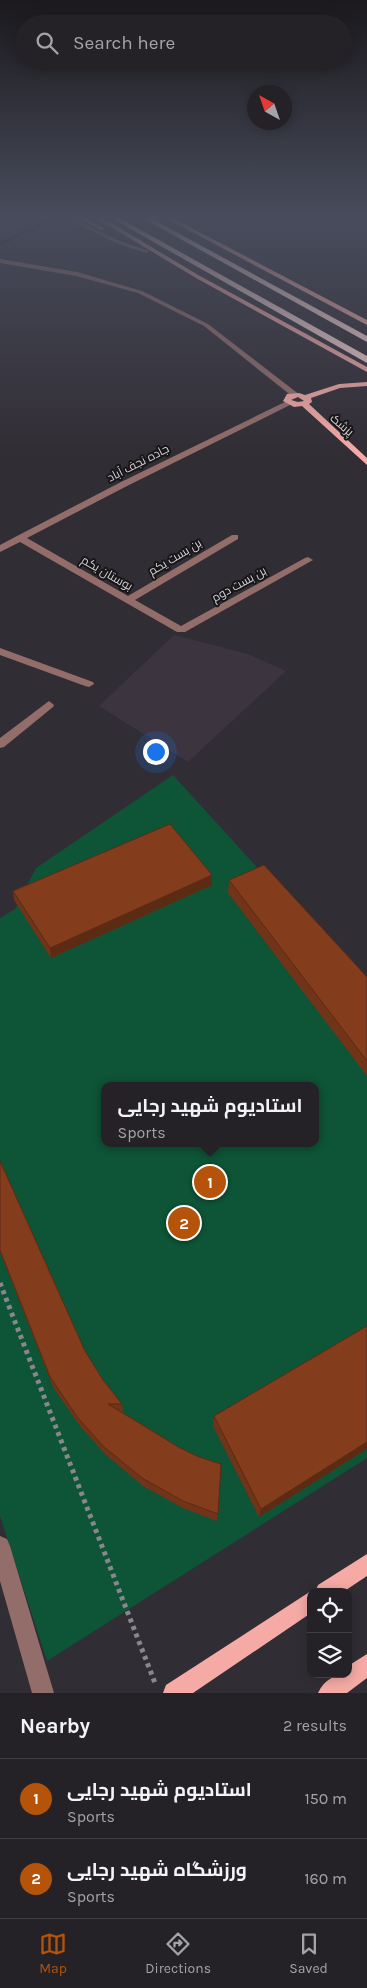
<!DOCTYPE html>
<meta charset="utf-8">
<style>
:root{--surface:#252227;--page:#312f33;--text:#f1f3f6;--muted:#a3a4a7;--line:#423f44;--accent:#b45309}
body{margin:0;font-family:Karla,Cairo,sans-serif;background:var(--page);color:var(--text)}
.controls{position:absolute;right:15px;bottom:15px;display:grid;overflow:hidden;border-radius:10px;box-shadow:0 2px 12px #0003}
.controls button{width:45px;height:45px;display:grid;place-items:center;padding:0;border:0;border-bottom:1px solid var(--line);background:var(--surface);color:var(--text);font:25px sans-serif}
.compass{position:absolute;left:247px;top:85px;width:45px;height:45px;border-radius:50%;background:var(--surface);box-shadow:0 2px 12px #0003;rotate:320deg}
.you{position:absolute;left:155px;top:751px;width:18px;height:18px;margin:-12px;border:4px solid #fff;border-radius:50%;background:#1a73e8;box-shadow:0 0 0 8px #1a73e833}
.badge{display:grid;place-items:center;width:32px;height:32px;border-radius:50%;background:var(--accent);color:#fff;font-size:16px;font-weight:700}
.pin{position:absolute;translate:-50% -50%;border:2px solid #fff;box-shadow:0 1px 5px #0006}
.popup{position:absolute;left:101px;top:1082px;width:218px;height:65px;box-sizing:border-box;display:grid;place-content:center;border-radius:10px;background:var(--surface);filter:drop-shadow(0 1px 4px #0005);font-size:16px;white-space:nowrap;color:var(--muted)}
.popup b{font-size:19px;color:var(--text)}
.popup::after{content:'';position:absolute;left:50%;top:100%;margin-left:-10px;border:10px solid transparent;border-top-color:var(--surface)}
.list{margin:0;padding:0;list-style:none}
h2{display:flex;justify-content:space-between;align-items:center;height:65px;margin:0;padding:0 20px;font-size:21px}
h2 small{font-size:16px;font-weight:400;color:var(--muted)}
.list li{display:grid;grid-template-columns:32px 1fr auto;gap:15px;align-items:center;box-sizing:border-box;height:80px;padding:0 20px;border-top:1px solid var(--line)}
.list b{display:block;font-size:19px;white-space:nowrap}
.list p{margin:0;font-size:16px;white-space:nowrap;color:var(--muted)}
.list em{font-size:16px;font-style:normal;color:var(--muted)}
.icon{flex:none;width:28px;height:28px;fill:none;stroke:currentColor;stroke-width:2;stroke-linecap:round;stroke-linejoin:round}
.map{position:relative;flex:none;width:367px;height:1693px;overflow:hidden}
.search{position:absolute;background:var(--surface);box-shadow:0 2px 12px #0003;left:15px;right:15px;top:15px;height:55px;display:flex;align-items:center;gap:12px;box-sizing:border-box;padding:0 18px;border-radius:28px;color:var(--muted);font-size:19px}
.sheet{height:225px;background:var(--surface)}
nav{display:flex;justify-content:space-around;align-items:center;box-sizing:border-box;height:70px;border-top:1px solid var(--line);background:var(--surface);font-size:14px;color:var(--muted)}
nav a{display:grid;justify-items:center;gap:2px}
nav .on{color:var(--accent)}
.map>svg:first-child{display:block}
</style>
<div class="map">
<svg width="367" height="1693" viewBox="0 0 367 1693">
<rect width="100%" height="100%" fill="#312d34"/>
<path fill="#3c3540" d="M174,635L248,654L286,671L188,762L99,706Z"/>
<path fill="#0e5437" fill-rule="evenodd" d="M173,775L367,988V1458L47,1661L0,1516V918L15,909L36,868ZM105,1086H315V1143H105Z"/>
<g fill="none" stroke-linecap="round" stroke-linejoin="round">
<path stroke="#002529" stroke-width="4" d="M0,244L57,217"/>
<path stroke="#8a878c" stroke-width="5" stroke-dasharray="4 4" stroke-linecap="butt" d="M0,1283L155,1683"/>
<path fill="#926d6a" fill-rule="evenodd" d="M58,215H66L120,241L149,251L146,253L116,243Z
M0,259L77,272L142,291L208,324L300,395L293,397L204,326L138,293L76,276L0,263Z
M287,401L294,403L127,486L27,538L128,596L232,535H238V539L135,600L181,626L305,558L308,557L313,560L185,632H177L20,542L0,552V545L17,536L121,482Z
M0,648L93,682L94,684L89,687L85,686L0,655Z
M49,701L54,705L53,707L4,747L0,748V738Z
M0,1536L7,1539L10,1546L54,1693H32L0,1581Z"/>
<path fill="#f5aaa5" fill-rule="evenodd" d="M73,215H80L105,229L100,230Z
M91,215H98L200,276L367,367V372L196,278Z
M160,215H167L367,320V325Z
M367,382V386L340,388L311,398L312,402L309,404L367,458V465L302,406L294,407L283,401L287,394L299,393L305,395L339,384ZM298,397L304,401L298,402L291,400Z
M367,1554V1576L343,1592H315L318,1585Z
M311,1591L314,1592H311V1613L193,1693H163L166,1685Z
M367,1654V1678L347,1693H318C324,1680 335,1674 348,1674V1666Z"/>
<path fill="#f8d3d0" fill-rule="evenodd" d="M106,215H114L367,356V363Z
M137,215H145L367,336V342Z"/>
</g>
<path fill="#713419" d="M212,875V885L51,958L14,900L13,891Z
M229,880L367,977V1076L228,893Z
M0,1161L85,1351L103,1380L122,1404L123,1413L180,1448L199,1457L221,1464L217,1521L183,1508L143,1486L105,1454L80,1426L53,1387L0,1252Z
M367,1326V1449L259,1517L213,1426L214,1416Z"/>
<path fill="#5c2b14" d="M212,875V885L51,958L50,948Z
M367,1442V1449L259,1517L261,1509Z"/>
<path fill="#833d1d" stroke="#5c2b14" d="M170,824L212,875L50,948L13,891Z
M264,865L367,977V1061L229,880Z
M0,1161L85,1351L103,1380L122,1404H108L180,1448L199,1457L221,1464L218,1514L183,1501L142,1478L103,1446L78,1418L50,1377L0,1250Z
M367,1326V1442L261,1509L214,1416Z"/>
<linearGradient id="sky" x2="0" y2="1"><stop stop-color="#1b191d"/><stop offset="0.48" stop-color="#484c5c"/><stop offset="1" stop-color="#484c5c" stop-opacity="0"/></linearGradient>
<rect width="367" height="452" fill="url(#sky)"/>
<g text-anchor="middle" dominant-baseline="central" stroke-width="4" stroke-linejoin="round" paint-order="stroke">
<g font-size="12" fill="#d6d3d7" stroke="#181619">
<text transform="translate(342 425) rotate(41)">پزشک</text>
<text transform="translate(138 463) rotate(-27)">جاده نجف آباد</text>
<text transform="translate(175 557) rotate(-31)">بن بست یکم</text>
<text transform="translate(107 573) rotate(30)">بوستان یکم</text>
<text transform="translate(239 584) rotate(-29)">بن بست دوم</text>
</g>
</g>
</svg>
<div class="controls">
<button><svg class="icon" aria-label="locate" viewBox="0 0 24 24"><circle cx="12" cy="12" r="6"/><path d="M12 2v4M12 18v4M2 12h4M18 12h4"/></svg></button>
<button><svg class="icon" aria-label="layers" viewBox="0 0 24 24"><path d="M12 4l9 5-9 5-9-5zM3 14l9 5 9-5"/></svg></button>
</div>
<svg class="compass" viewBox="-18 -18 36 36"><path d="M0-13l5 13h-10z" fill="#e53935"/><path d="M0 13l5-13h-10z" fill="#a3a4a7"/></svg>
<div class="you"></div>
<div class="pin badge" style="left:210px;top:1182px">1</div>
<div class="popup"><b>استادیوم شهید رجایی</b>Sports</div>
<div class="pin badge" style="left:184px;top:1223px">2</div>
<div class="search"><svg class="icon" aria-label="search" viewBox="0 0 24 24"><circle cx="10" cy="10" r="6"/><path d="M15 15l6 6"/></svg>Search here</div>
</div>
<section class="sheet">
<h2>Nearby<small>2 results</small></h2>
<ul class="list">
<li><span class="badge">1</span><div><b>استادیوم شهید رجایی</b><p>Sports</p></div><em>150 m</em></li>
<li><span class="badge">2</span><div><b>ورزشگاه شهید رجایی</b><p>Sports</p></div><em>160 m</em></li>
</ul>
</section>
<nav>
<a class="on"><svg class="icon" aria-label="map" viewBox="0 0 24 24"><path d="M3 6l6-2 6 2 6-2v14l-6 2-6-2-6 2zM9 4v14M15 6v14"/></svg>Map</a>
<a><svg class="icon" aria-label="directions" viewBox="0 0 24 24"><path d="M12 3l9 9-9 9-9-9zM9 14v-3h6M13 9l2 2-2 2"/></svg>Directions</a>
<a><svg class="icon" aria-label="saved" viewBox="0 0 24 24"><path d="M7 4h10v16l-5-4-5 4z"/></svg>Saved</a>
</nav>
